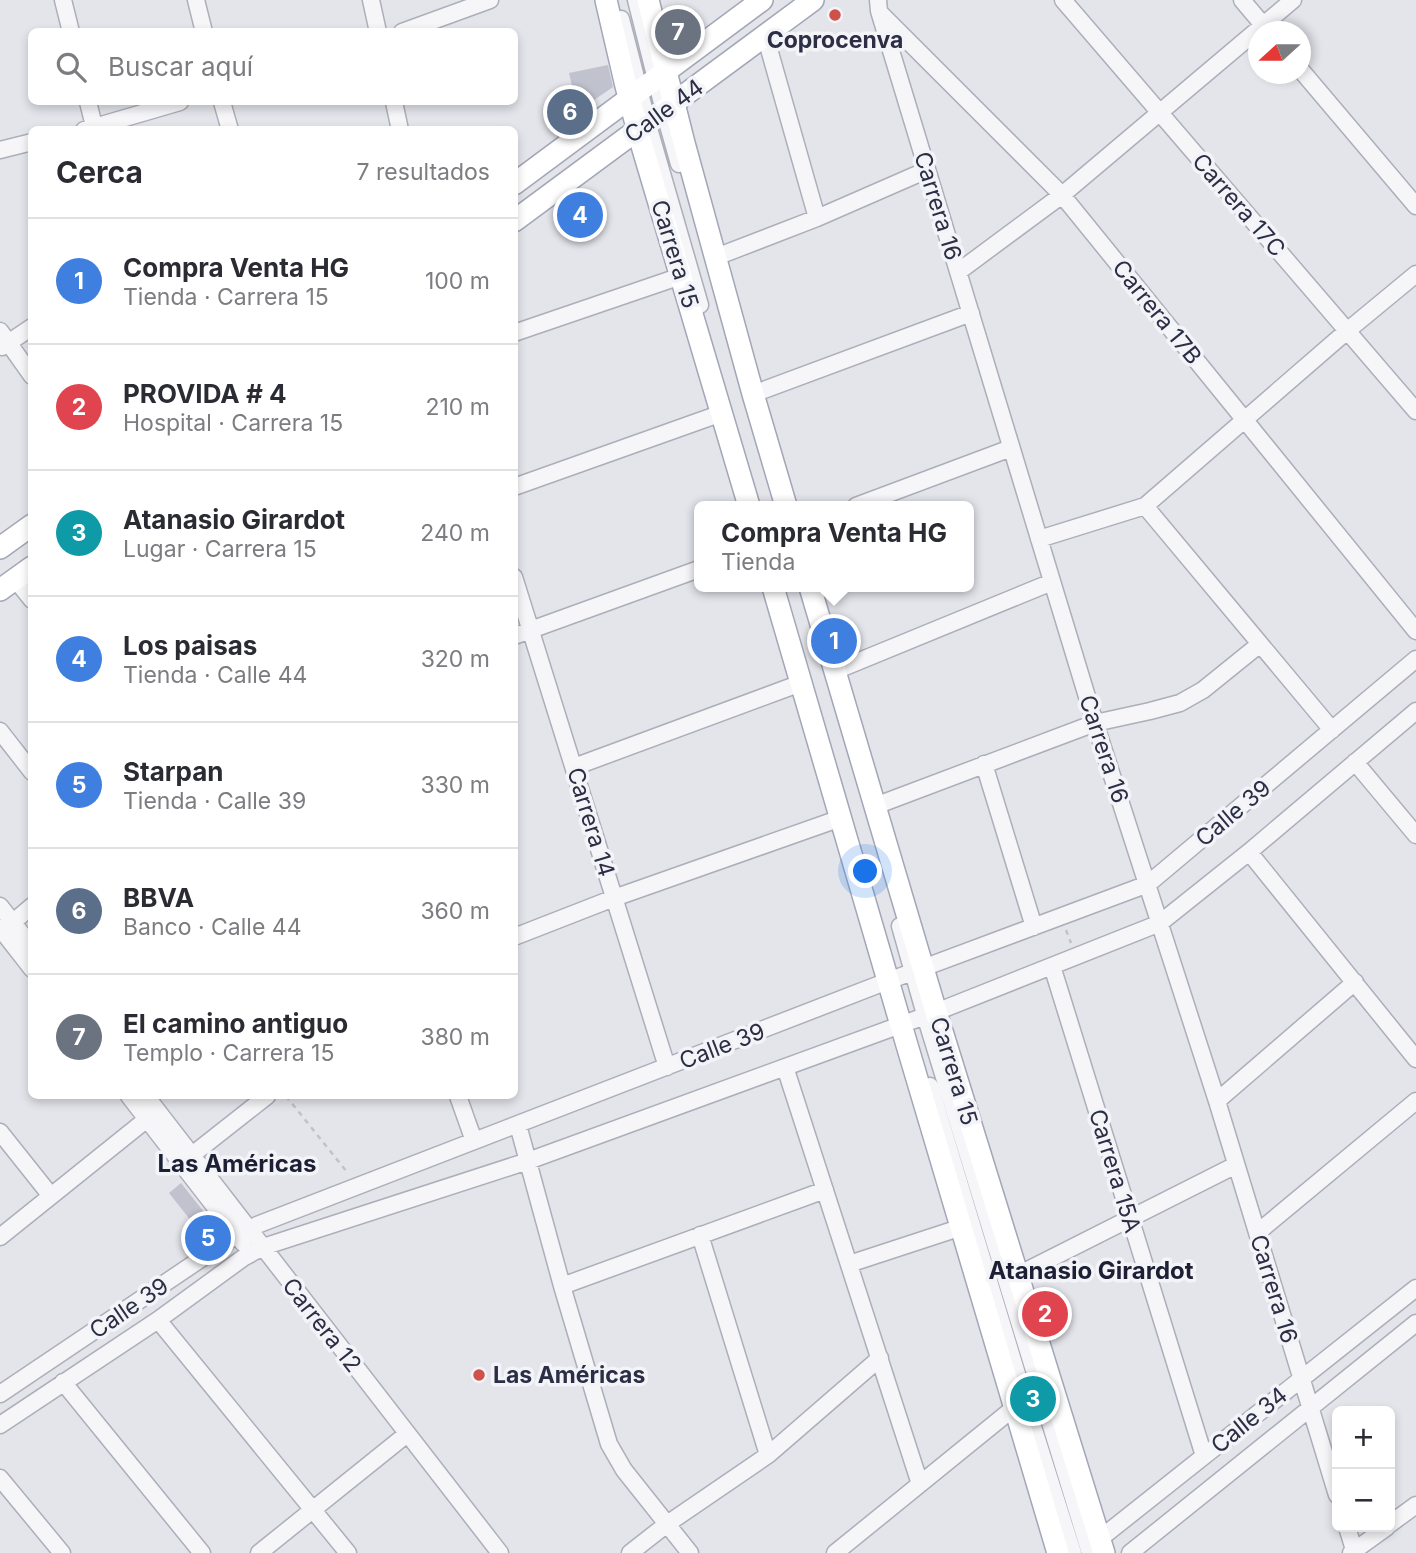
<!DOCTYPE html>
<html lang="es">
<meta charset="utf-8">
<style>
:root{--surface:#fff;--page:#f2f2f3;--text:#2b2b33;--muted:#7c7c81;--line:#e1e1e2;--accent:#cf524a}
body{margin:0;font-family:Inter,sans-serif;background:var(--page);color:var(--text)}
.controls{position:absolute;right:21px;bottom:21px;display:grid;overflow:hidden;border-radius:10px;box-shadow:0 4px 10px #0003}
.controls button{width:63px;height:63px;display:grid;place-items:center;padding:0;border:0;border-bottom:2px solid var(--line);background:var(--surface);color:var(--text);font:35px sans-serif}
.compass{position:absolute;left:1248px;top:21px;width:63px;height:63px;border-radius:50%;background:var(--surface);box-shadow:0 4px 10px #0003;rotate:249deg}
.you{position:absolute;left:866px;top:872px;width:24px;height:24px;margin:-18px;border:5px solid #fff;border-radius:50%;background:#1a73e8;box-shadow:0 0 0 10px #1a73e833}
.badge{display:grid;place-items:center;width:46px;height:46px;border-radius:50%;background:var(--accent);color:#fff;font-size:23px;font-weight:700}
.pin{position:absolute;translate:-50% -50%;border:4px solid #fff;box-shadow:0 2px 7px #0006}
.popup{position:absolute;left:694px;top:501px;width:280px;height:91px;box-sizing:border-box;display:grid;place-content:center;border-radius:10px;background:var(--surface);filter:drop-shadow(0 2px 5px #0005);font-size:23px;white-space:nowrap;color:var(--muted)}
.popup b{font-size:26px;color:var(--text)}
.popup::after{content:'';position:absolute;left:50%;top:100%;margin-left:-14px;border:14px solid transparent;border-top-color:var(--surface)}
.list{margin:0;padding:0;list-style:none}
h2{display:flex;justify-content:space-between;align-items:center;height:91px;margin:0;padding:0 28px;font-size:30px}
h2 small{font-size:23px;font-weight:400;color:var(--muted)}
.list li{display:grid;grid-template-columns:46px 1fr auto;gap:21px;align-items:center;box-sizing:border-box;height:126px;padding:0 28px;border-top:2px solid var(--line)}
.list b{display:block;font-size:26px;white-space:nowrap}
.list p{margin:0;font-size:23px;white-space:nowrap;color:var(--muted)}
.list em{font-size:23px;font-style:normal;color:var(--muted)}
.icon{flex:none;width:38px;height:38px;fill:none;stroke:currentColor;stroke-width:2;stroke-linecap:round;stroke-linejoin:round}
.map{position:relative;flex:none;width:1416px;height:1553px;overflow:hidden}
.search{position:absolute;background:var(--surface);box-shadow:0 4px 10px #0003;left:28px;top:28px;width:490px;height:77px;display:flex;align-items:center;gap:18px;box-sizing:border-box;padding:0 24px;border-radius:10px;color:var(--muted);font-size:26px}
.panel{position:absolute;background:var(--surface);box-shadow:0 4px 10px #0003;left:28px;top:126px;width:490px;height:973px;border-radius:10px}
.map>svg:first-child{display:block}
</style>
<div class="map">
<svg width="1416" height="1553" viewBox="0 0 1416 1553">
<rect width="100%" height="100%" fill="#e3e5eb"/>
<path fill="#c0c2ce" d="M608,65L613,87L578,111L569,73Z
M181,1183L219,1231L207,1241L169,1193Z"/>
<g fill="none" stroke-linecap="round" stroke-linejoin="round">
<g stroke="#acaeb9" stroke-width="19">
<path id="minor" d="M63,0L71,32
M196,0L204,32
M371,0L378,32
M636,0L664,111L679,164
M878,0L879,11L1095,723L1217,1101L1337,1495
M1063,0L1416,411
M1242,0L1269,32
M880,13L1062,195L1416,631
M621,19L650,132L700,305
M402,32L490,0
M765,35L817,218
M1300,69L1416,206
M88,102L95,130
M222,102L230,130
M394,102L400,130
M84,130L180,102
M0,150L32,142
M716,257L817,218L927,170
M958,272L1062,195L1293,0
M0,331L32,376
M514,333L681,276
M2,347L32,327
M753,394L971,313
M514,487L722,413
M856,506L1011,448
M1145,506L1332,730
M1039,539L1145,506L1347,331L1416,274
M514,577L667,1067
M15,579L32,600
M514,636L699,569
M835,671L1052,582
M0,731L32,772
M1355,762L1416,835
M984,764L1034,927
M574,767L801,683
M875,806L1095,723L1150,711L1180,703L1203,690L1260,644
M1249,852L1416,1059
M0,906L32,947
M900,926L928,1025L1090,1553
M0,928L32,969
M5,929L32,906
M514,937L614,898L841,818
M1052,966L1204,1456
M785,1067L920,1484
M930,1086L1031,1420L1073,1553
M129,1096L243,1243
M146,1096L500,1553
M458,1096L474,1141
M1217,1101L1355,982
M518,1125L562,1286L609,1444L624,1470L690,1553
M0,1132L51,1196
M192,1155L267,1096
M1257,1233L1416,1101
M700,1235L768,1455
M0,1237L147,1119
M849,1264L962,1227
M1018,1275L1236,1165
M562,1286L825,1190
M158,1320L348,1553
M63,1382L202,1553
M0,1394L229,1240L257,1225L880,984L1148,884L1416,659
M0,1425L158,1320L243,1258L263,1247L528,1161L936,1012L1160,923L1249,852L1416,711
M0,1478L62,1553
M1390,1524L1416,1505
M1347,1527L1355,1553
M1092,1545L1416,1288
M259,1553L407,1434
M630,1553L667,1524L768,1455L880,1358
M835,1553L1015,1407
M1130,1553L1416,1323
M1351,1553L1387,1527"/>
</g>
<g stroke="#a2a6b7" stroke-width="24">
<path id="major" d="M606,0L626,86L640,139L749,506
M648,0L684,143L753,394L786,506
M514,184L762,0
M514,221L813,0
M0,548L32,525
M773,587L901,1025L1058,1553
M810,587L936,1012L1104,1553
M0,590L32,567"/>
</g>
<path stroke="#c1c2ca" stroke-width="2.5" stroke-dasharray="5 5" stroke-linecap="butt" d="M1066,930L1071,943
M286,1096L347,1172"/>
<use href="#minor" stroke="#f6f6f9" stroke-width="16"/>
<use href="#major" stroke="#fff" stroke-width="21"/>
</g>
<g fill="#cf524a" stroke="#f3f4f8" stroke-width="2.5">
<circle cx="835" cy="15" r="7"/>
<circle cx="479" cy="1375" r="7"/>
</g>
<g text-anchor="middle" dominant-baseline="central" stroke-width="7" stroke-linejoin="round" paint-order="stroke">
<g font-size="23" font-weight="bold" fill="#2b2e44" stroke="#f3f4f8">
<text x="835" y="40">Coprocenva</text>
<text x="493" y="1375" text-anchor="start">Las Américas</text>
</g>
<g font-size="23" fill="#2b2e44" stroke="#f3f4f8">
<text transform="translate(664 111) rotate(-36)">Calle 44</text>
<text transform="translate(1239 205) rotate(49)">Carrera 17C</text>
<text transform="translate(938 206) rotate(73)">Carrera 16</text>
<text transform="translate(675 254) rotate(73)">Carrera 15</text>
<text transform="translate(1157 312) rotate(51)">Carrera 17B</text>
<text transform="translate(1104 749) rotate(72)">Carrera 16</text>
<text transform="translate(1233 813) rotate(-40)">Calle 39</text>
<text transform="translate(591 822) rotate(73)">Carrera 14</text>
<text transform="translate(722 1046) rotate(-21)">Calle 39</text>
<text transform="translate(954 1071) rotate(73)">Carrera 15</text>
<text transform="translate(1115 1171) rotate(73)">Carrera 15A</text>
<text transform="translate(1274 1289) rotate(73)">Carrera 16</text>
<text transform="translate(129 1308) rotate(-34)">Calle 39</text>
<text transform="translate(322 1325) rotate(52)">Carrera 12</text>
<text transform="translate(1249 1420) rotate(-39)">Calle 34</text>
</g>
<g font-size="24" font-weight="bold" fill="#1d2035" stroke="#f3f4f8">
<text x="237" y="1163">Las Américas</text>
<text x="1091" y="1270">Atanasio Girardot</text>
</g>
</g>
</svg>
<div class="controls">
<button>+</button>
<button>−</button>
</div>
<svg class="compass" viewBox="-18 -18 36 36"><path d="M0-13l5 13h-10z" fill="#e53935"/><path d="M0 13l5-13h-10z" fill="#7c7c81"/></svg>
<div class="you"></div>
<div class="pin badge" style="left:834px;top:641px;background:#3f7fe0">1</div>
<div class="popup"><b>Compra Venta HG</b>Tienda</div>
<div class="pin badge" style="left:1045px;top:1314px;background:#e0444e">2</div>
<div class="pin badge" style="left:1033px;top:1399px;background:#0f9aa8">3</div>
<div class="pin badge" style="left:580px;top:215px;background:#3f7fe0">4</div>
<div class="pin badge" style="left:208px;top:1238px;background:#3f7fe0">5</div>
<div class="pin badge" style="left:570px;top:112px;background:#5c6f8a">6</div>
<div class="pin badge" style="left:678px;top:32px;background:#6b7280">7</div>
<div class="search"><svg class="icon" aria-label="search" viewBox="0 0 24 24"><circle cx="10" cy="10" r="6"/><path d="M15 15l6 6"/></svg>Buscar aquí</div>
<section class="panel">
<h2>Cerca<small>7 resultados</small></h2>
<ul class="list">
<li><span class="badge" style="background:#3f7fe0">1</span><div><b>Compra Venta HG</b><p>Tienda · Carrera 15</p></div><em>100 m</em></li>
<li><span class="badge" style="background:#e0444e">2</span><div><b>PROVIDA # 4</b><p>Hospital · Carrera 15</p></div><em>210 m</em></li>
<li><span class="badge" style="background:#0f9aa8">3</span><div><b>Atanasio Girardot</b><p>Lugar · Carrera 15</p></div><em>240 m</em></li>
<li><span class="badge" style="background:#3f7fe0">4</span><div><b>Los paisas</b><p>Tienda · Calle 44</p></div><em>320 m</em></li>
<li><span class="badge" style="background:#3f7fe0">5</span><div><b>Starpan</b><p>Tienda · Calle 39</p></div><em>330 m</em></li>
<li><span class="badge" style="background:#5c6f8a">6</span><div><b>BBVA</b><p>Banco · Calle 44</p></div><em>360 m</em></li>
<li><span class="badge" style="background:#6b7280">7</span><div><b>El camino antiguo</b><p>Templo · Carrera 15</p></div><em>380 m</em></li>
</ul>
</section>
</div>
